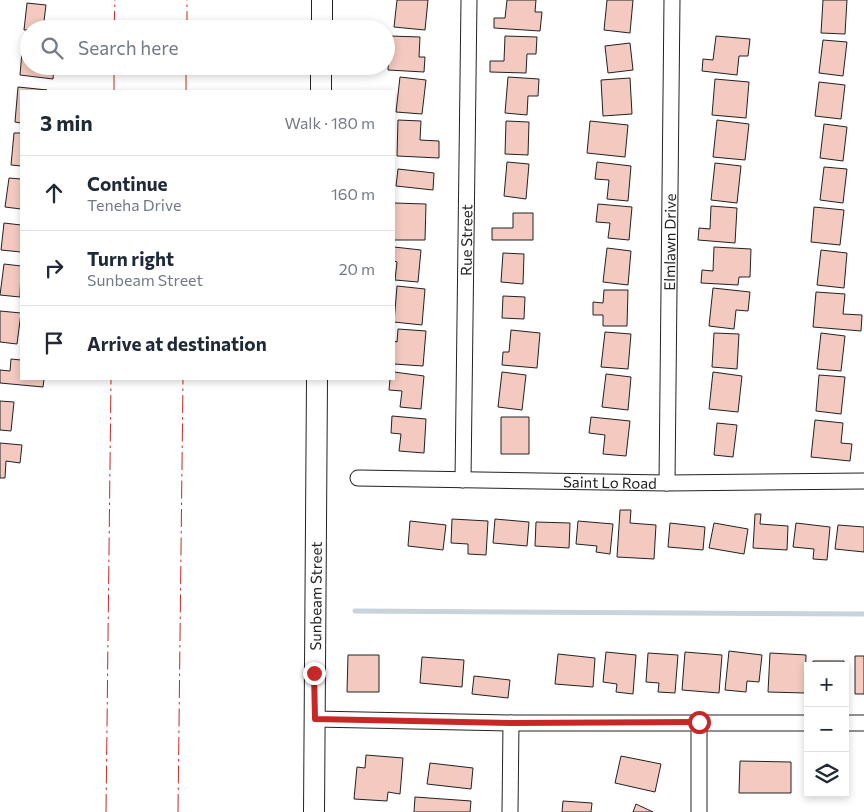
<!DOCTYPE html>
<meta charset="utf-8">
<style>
:root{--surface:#fff;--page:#f6f6f7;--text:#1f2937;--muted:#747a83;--line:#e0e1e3}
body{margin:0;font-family:Commissioner,sans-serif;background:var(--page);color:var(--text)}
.controls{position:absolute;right:15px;bottom:15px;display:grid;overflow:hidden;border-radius:0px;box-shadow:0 2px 8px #0003}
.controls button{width:45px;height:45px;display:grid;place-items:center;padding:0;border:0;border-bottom:1px solid var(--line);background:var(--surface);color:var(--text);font:25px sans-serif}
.stop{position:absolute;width:15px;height:15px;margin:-11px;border:4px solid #c62828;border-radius:50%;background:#fff}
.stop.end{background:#c62828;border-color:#fff;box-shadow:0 1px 5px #0008}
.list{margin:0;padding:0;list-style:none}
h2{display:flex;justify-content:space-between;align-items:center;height:65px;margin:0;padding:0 20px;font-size:21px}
h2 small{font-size:16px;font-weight:400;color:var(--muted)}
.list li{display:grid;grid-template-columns:32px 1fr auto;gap:15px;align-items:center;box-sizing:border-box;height:75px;padding:0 20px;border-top:1px solid var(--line)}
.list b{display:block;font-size:19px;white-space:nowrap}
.list p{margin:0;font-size:16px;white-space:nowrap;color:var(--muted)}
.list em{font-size:16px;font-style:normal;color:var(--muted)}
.icon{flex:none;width:28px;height:28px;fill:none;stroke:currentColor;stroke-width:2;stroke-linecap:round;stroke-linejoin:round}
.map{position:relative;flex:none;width:864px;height:812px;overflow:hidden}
.search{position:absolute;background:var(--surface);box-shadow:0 2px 8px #0003;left:20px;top:20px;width:375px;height:55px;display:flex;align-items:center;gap:12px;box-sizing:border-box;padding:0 18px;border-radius:28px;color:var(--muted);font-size:19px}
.panel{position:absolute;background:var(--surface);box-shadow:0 2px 8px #0003;left:20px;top:90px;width:375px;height:290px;border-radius:0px}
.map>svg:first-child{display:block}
</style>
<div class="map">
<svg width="864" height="812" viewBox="0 0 864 812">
<rect width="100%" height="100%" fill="#fff"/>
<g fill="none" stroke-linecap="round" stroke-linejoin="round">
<path stroke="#c7d3dd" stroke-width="5" d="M355,611L864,614"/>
</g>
<path fill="#f3c9c0" stroke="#222" d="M397,0H428L425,30L394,27Z
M507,0H536L535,12H542L540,31L494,28V18H505Z
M607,0H633L630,33L604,30Z
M823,0H847L845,34L821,33Z
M27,3L46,5L43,29L24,30Z
M390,36L420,37L419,57H425L424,72L388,70Z
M505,36L537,37L536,54H527L526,73L490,72V61H504Z
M716,36L750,39L748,56H739L737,75L702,71L703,59L713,60Z
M823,40L847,42L843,76L819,73Z
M630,43L633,70L608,73L605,46Z
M22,52H29V66H54L53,79L20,75Z
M400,77L426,80L422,114L396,112Z
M508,77L539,79L538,96H528L527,115L505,113Z
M630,78L632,114L603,116L601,80Z
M715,79L749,82L746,118L712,115Z
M819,82L845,85L841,119L815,116Z
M18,87L47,90L21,91V123L15,122Z
M398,120L421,121L420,140L439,141V158L397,156Z
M717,120L749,124L745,160L713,157Z
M506,121L529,122L528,155L505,154Z
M590,121L628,125L625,157L587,153Z
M824,124L847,127L843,161L820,158Z
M14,133H21V166L11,165Z
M507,162L529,164L526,199L504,196Z
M597,162L631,166L628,201L607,199L609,180L595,179Z
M715,163L741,166L737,203L711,200Z
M824,167L847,169L843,203L820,200Z
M398,169L434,173L433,190L396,186Z
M9,178L21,179V209L5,207Z
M394,203L426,204L425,240H394Z
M598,204L632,207L629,240L608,238L610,223L596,222Z
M711,206L737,208L735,243L698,240L699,228L710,229Z
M814,207L844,210L840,245L811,242Z
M513,213H533V240H492V228H513Z
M4,223L21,225V252L1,250Z
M394,247L421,250L418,282L395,280L397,262L394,261Z
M714,247L751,249L750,277H739L738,285L701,283L702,270L713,271Z
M607,248L631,251L628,285L603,282Z
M821,250L847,253L844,288L817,285Z
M503,253L524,254L523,284L501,282Z
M4,264L21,266L20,297L0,295Z
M397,286L425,289L422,325L394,322Z
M713,288L750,292L748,311L736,310L734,329L709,326Z
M604,290H628L627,326H603V315H593V302L603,303Z
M816,292L845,294L843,314L862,315L861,331L813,327Z
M503,296L525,297L524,319L502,318Z
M0,311L21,313L17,344L0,342Z
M398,329L426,331L423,366L394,364V341L397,342Z
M511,330L540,333L537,368L502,365L503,352H509Z
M605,332L631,334L628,369L601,367Z
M714,333L739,334L737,369L712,367Z
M821,333L845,336L841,371L817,369Z
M11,359L21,360V379H44L43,387L0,383V370L10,371Z
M394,372L424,376L421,409L400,407L402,391L389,390L390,379H394Z
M502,372L526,375L522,410L498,407Z
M713,372L742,376L738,412L709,409Z
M606,374L631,377L628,410L602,407Z
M819,375L845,377L841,414L816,411Z
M0,401L14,402L11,431L0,430Z
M392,416L426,419L424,453L399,451L401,434L391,433Z
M501,417H529V454H501Z
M591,417L630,421L626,456L603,454L605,435L589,433Z
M815,420L843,423L841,443L852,444L850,461L811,457Z
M717,423L737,425L733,457L714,455Z
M0,443L22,445L20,463L6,461L5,478H0Z
M620,510H631L630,523L656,525L654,559L617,557Z
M755,514H761L760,524L788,526L787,550L753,548Z
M452,519L488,521L486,555L468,554V544L451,543Z
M495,519L529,522L527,546L493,543Z
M410,521L446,525L443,550L408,546Z
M578,521L613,524L610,554L596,552L597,546L576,544Z
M536,522L570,523L569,548L535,546Z
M670,523L705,527L703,550L668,547Z
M714,523L748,529L744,554L709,548Z
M796,523L830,527L827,560L813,559L814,549L793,547Z
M838,525L864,527V552L835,549Z
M729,651L762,655L759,682L747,681L746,692L725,690Z
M606,652L636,655L633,694L616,692L617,684L603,682Z
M685,652L722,655L719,693L682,690Z
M648,653L678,655L675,693L658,692L659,683L646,682Z
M770,653L806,655L805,693L768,692Z
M558,654L595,658L593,687L555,684Z
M348,655H379V692H347Z
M855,656H864V694H855Z
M422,657L464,660L462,687L420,683Z
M813,661H844V666H813Z
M474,676L510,680L508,698L472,694Z
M366,755L403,758L400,794L388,792L387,801L354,799L357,767L365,768Z
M621,756L661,764L655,792L615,783Z
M740,761L791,762V793H739Z
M430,763L473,768L471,789L427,784Z
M415,797L471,801L470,812H414Z
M563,801L592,803L591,812H562Z
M636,804L653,812H633Z"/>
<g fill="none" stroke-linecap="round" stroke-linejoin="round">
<g stroke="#222" stroke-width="17">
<g id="street">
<path id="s1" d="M358,478L667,483L864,481"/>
<path id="s2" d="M463,480L469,0"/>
<path id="s3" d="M667,483L672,0"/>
<path d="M315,719L511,723H808"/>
<path d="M845,723H864"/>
<path d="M510,812L511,723"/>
<path d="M699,812V722"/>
</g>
</g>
<g stroke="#222" stroke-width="22">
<g id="secondary">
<path d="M322,29V0"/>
<path d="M321,91V66"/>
<path id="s4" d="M314,812L317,379"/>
</g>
</g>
<use href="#street" stroke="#fff" stroke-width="15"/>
<use href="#secondary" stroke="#fff" stroke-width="20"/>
<path stroke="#c62828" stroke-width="1" stroke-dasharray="18 4 2.5 4" stroke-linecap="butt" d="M114,29L115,0
M187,29V0
M114,91V66
M186,91V66
M106,812L111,379
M178,812L183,379"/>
</g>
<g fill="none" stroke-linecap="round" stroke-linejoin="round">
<path stroke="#c62828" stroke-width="6" d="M314,673L315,719L511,723L699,722"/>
</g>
<g text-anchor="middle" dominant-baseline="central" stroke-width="4" stroke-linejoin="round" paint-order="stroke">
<g font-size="15" fill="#222" stroke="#fff">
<text stroke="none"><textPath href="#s2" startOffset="240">Rue Street</textPath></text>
<text stroke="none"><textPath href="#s3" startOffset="241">Elmlawn Drive</textPath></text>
<text stroke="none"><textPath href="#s1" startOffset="252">Saint Lo Road</textPath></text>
<text stroke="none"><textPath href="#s4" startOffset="216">Sunbeam Street</textPath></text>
</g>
</g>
</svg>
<div class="controls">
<button>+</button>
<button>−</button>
<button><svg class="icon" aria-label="layers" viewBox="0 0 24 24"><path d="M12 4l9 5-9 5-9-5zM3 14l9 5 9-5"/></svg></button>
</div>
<div class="stop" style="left:699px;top:722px"></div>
<div class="stop end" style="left:314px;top:673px"></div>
<div class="search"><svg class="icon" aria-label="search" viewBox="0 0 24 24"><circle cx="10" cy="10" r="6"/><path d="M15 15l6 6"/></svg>Search here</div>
<section class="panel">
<h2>3 min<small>Walk · 180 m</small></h2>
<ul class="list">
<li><svg class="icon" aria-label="ahead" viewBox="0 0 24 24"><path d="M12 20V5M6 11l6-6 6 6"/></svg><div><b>Continue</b><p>Teneha Drive</p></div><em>160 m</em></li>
<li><svg class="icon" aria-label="right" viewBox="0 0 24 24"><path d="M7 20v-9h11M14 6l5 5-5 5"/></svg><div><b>Turn right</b><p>Sunbeam Street</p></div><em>20 m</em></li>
<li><svg class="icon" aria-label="arrive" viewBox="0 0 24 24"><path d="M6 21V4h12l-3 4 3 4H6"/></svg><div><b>Arrive at destination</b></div></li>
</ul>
</section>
</div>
